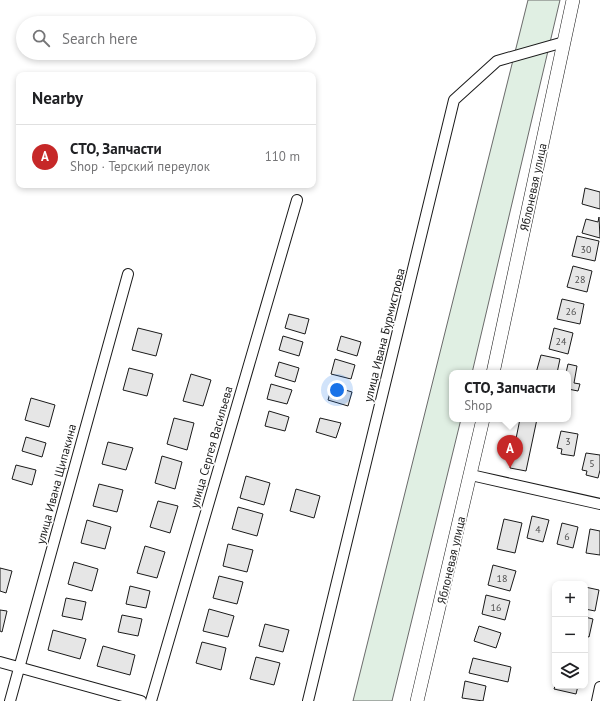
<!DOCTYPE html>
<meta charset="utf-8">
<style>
:root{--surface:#fff;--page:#f6f6f6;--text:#202124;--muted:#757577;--line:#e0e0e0;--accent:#c62828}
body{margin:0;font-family:"PT Sans",sans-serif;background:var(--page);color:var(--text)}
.controls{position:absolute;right:12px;bottom:12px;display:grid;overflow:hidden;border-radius:8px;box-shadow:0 2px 6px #0003}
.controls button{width:36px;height:36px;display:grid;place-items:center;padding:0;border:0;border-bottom:1px solid var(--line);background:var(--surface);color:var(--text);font:20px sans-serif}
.you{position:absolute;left:337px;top:390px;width:14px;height:14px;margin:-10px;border:3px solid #fff;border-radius:50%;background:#1a73e8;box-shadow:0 0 0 6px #1a73e833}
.badge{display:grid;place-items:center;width:26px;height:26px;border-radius:50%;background:var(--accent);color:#fff;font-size:13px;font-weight:700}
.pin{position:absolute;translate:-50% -33px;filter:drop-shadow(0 1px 2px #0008)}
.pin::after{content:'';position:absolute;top:21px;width:14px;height:12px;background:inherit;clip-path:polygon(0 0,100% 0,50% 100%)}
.popup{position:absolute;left:449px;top:370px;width:122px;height:52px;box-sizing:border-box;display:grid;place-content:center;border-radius:8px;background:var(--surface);filter:drop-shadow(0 1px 3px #0005);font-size:13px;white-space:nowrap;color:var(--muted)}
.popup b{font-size:15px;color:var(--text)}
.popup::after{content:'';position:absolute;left:50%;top:100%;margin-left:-8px;border:8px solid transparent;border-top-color:var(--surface)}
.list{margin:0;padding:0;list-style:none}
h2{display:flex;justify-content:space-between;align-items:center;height:52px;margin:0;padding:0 16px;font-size:17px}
h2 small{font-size:13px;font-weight:400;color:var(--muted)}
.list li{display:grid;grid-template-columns:26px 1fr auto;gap:12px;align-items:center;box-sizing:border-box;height:64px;padding:0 16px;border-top:1px solid var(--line)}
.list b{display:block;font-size:15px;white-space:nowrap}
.list p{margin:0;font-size:13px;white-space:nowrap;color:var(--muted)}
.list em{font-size:13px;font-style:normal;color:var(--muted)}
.icon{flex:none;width:22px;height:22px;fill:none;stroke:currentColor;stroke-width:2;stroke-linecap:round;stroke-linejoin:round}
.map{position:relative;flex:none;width:600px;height:701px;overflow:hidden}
.search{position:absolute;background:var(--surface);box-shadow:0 2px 6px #0003;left:16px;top:16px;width:300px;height:44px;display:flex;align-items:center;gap:10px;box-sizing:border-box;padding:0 14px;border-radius:22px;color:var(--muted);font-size:15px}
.panel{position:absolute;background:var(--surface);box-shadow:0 2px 6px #0003;left:16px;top:72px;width:300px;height:116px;border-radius:8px}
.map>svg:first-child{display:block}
</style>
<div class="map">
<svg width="600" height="701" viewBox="0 0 600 701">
<rect width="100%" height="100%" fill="#fff"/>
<path fill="#e0efe3" stroke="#6a6a6a" d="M528,0H560L472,373H452V419H461L392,701H353Z"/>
<path fill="#e6e6e6" stroke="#1a1a1a" d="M585,188L600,192V209L582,204Z
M599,217L600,238L582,233L586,219L598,222Z
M577,236L599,241L595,261L572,256Z
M573,266L592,271L587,292L567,287Z
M562,299L584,304L580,324L557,319Z
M289,314L309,319L305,334L285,328Z
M138,328L162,334L156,356L132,350Z
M554,328L573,333L568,354L549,349Z
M283,336L303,342L299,356L279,350Z
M341,336L361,342L357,356L337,350Z
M541,355L560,359L557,373H536Z
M335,359L355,365L351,379L331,374Z
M279,362L299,368L295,382L275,376Z
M568,364L577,366L574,383L580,384L578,391L568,389V373H566Z
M129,368L153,374L147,396L123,390Z
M191,374L211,380L203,406L183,401Z
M271,384L292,390L287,404L267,399Z
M332,386L352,392L348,406L328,400Z
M31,398L55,405L49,427L25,420Z
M269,411L289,417L285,431L265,426Z
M174,418L194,423L187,450L167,444Z
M320,418L341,423L336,438L316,432Z
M520,419H537L526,471L510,468Z
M561,431L578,434L574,456L561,454L562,449L557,448Z
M26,437L46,443L42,457L22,451Z
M108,442L133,448L126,470L102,464Z
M586,453L600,455V470L598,478L586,475L587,471L582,470Z
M162,456L182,462L175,489L155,483Z
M16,465L36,470L32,485L12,479Z
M246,476L270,483L264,505L240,498Z
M99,484L123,490L117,512L93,506Z
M296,489L320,496L314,518L290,511Z
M158,501L178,506L170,533L150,527Z
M238,507L263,514L257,536L232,529Z
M532,516L549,520L543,542L527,538Z
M504,519L522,523L515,553L497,549Z
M87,520L111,527L105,549L81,543Z
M562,523L578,527L573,548L557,544Z
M590,529L600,531V555L586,553Z
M228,544L253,550L247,572L223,566Z
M145,546L165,552L157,578L137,573Z
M74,562L98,569L92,591L68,584Z
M493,565L516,571L510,591L488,585Z
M0,568L12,571L6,593L0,591Z
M219,576L243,582L237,604L213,598Z
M130,586L150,591L146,608L126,604Z
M585,587L599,590L595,611L585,609Z
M486,595L510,601L505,620L482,614Z
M66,598L86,602L82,620L62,616Z
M209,609L234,616L228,637L203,631Z
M0,610L7,611L2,632L0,631Z
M122,615L142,619L138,636L118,632Z
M585,617L593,619L589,637L585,636Z
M265,624L289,630L283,652L259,646Z
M479,626L501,633L496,648L474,641Z
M53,630L86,639L80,659L48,650Z
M202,642L226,648L221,670L196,663Z
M103,646L135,655L130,675L97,666Z
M256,657L280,663L274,685L250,679Z
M473,658L511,667L508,682L469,673Z
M465,681L486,686L483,701L462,698Z
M555,686H578L576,694L554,689Z"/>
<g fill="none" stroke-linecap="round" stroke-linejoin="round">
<g stroke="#1a1a1a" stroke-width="12">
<path id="minor" d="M471,475L600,504
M0,662L141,701
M10,701L128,274
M151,701L297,200
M308,701L454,100L497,61L564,42
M597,701L600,687"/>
</g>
<g stroke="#1a1a1a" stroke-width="14">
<path id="tertiary" d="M493,373L573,0
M417,701L483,419"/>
</g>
<use href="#minor" stroke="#fff" stroke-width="10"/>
<use href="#tertiary" stroke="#fff" stroke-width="13"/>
</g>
<g text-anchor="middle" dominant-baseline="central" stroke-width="3" stroke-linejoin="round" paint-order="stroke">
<g font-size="10" fill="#4d4d4d">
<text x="586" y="249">30</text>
<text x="580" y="279">28</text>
<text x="571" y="311">26</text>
<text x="561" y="341">24</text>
<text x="568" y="441">3</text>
<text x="592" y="463">5</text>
<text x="538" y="529">4</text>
<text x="567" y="536">6</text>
<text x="502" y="578">18</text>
<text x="496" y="607">16</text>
</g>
<g font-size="12" fill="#1a1a1a" stroke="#fff">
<text transform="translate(533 187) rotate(-78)">Яблоневая улица</text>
<text transform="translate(384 335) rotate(-76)">улица Ивана Бурмистрова</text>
<text transform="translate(211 447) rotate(-74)">улица Сергея Васильева</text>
<text transform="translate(56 484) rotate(-75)">улица Ивана Щипакина</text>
<text transform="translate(451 560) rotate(-77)">Яблоневая улица</text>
</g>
</g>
</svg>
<div class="controls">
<button>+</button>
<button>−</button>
<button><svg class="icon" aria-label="layers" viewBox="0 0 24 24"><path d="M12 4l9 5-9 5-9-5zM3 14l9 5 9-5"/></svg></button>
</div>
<div class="you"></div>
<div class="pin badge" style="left:510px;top:468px">A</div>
<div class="popup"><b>СТО, Запчасти</b>Shop</div>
<div class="search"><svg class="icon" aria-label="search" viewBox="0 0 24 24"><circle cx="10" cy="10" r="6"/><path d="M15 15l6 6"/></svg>Search here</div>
<section class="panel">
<h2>Nearby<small></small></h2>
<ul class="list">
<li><span class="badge">A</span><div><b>СТО, Запчасти</b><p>Shop · Терский переулок</p></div><em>110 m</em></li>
</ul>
</section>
</div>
